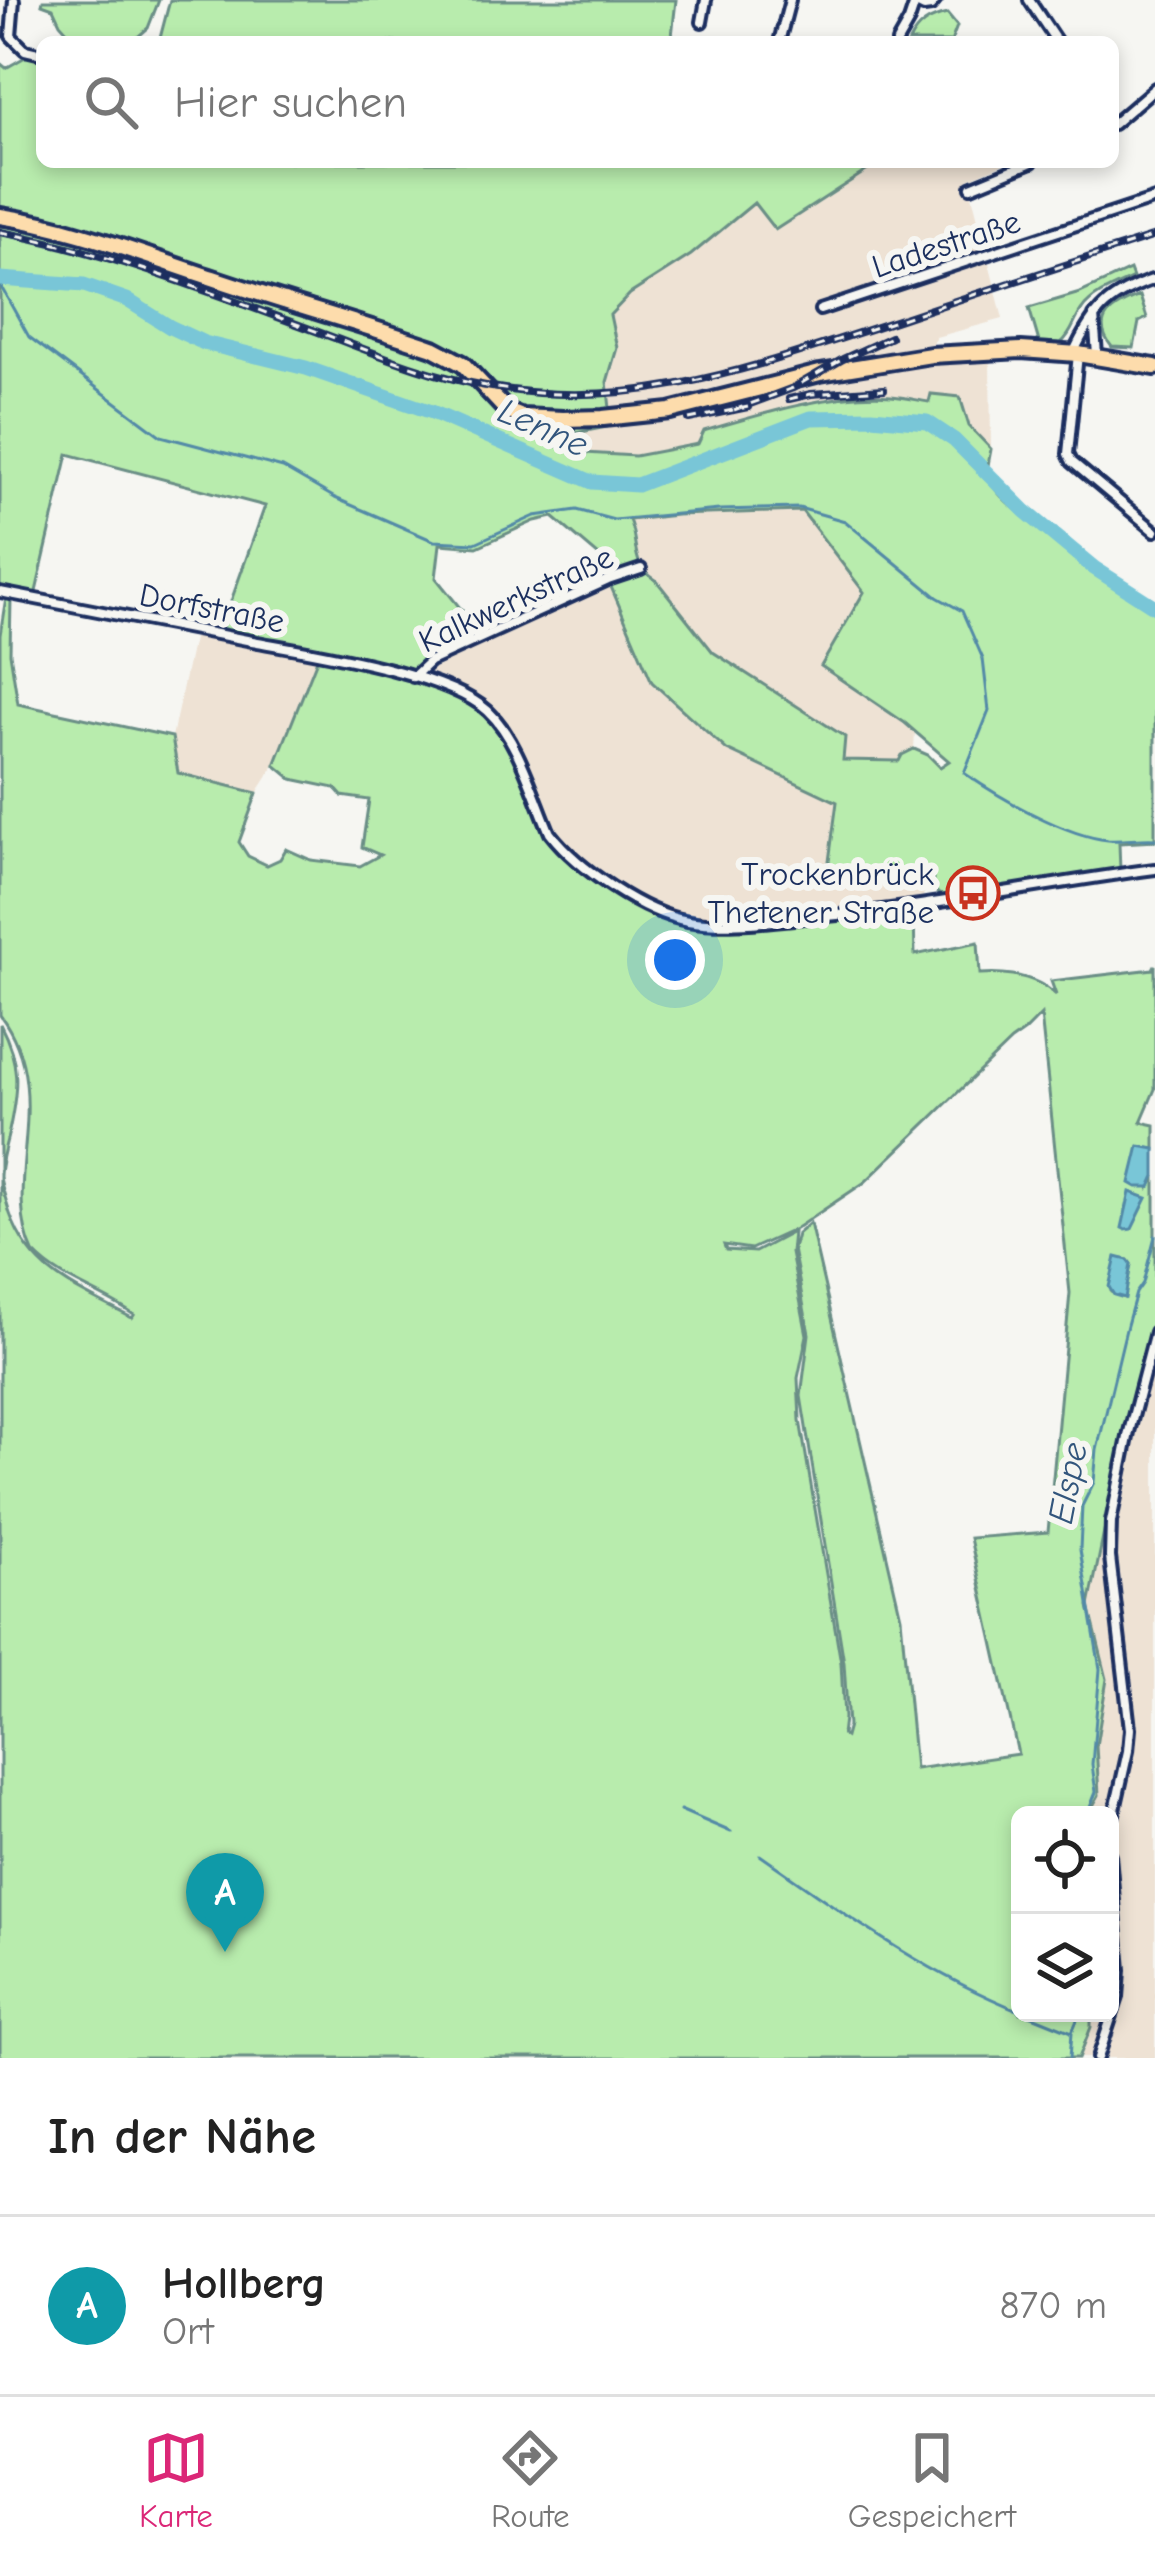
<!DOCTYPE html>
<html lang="de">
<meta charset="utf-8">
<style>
:root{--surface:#fff;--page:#f2f2f2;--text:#222;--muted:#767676;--line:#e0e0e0;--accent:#db2777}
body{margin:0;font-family:"Comic Neue",sans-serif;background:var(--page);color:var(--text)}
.controls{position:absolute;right:36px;bottom:36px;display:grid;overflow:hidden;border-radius:18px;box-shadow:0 6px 18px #0003}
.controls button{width:108px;height:108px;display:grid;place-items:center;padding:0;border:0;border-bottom:3px solid var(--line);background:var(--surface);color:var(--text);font:60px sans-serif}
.you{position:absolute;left:675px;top:960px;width:42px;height:42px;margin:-30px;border:9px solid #fff;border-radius:50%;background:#1a73e8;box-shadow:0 0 0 18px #1a73e833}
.badge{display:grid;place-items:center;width:78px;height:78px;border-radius:50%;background:var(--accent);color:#fff;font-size:39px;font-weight:700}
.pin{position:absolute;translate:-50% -99px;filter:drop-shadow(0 3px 6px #0008)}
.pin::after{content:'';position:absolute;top:63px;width:42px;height:36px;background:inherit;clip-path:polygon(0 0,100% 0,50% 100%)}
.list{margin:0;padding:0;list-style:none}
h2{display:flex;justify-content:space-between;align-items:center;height:156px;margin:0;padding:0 48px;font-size:51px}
h2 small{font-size:39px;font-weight:400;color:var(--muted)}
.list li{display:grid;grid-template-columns:78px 1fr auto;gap:36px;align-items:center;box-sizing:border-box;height:180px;padding:0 48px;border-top:3px solid var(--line)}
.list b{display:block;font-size:45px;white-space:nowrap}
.list p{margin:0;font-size:39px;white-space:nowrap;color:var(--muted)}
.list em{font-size:39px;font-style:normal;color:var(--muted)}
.icon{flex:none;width:66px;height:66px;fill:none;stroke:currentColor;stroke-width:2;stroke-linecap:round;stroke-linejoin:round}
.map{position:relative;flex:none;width:1155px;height:2058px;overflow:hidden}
.search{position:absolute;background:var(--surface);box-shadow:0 6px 18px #0003;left:36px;right:36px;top:36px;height:132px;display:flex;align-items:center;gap:30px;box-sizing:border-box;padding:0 42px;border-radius:18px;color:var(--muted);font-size:45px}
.sheet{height:336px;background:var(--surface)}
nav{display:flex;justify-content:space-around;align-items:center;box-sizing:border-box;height:168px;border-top:3px solid var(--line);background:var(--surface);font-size:33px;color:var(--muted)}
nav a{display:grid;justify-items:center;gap:6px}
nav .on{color:var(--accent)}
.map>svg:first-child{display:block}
</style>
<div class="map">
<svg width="1155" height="2058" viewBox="0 0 1155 2058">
<rect width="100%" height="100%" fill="#f6f6f2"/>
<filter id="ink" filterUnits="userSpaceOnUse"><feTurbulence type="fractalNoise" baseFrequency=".00833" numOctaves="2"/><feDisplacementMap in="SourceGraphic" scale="24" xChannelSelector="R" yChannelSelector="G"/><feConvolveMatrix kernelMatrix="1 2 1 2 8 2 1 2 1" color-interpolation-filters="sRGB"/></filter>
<g filter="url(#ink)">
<path fill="#eee2d4" d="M880,162H1007L968,179L1003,319L936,337L933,343L938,358H990L991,449L969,426L960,397L931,395L929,402L892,396H870L760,414L699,444L635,456L585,453L551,445L549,438L612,426L607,382L617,348L610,314L630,294L691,255L755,202L776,230Z
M802,511L864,592L822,666L915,731L914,749L903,755L899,761L842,760L845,737L713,652L656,580L643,572L637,559L636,535L629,519Z
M609,582L652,682L727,750L837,802L829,868L927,878L922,902L787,917L699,919L664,910L643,901L565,846L551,826L519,751L497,716L483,703L427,677L423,672L439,660Z
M194,634L318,657L275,765L257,793L178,773L172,737Z
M1155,1318V2058H1079L1091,2027V2013H1110V1815H1088L1099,1795L1096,1746L1107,1679L1089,1606L1125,1429Z"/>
<path fill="#b8ecad" stroke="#6a8e86" stroke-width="3" fill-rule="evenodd" d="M43,0H159L148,28L132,42H77L60,23L53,8L42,4Z
M170,0H676L672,36L696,42H159Z
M947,14L957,26L951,42H909C917,25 929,18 947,14Z
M27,56L42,58V162H880L775,230L754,203L691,255L630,294L610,315L617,348L607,382L612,426L550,438L551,445L585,453L635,456L698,444L704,431C758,415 836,391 891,396C904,397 916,400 929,402L931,394L960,397L969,426L991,449C990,457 986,469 988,477C997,510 1122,582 1155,603V841L1119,843L1120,871L947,897C937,896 932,888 933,879L927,878L828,869L837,802L727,750L652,682L609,582L612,567L553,517L535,521L477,547L440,544L436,578L482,635L407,671L356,656L221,629L265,506L68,454L35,596L0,590V63L6,68ZM802,511L864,592L821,666L905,723L949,761L940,767L928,755L914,749L902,755L899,761L843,760L845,737L713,652L656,580C629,564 640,545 629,520L677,515Z
M1130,270L1133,278C1116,286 1093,294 1082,310C1073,322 1073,333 1061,343L1039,342L1029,308L1080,293Z
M1140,296L1147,318L1139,322L1134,348L1112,347C1089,319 1115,305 1140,296Z
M6,597L11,598L10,653L18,704L172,737L178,773L257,793L239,842L248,856L267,865L280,859L286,849L311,860L360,866L380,855L362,847L369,800L342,796L335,788L292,779L275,765L318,657C371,669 438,677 483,711C518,738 527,803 550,840C561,857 583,871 599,882C622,897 645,914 671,922C695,928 721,925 745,924C800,922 854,916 909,911L914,916L915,955L978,942L980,974C1008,972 1036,976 1056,995L1051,981L1153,969L1155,965V1089L1141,1122L1155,1125V1149L1139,1147L1149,1187L1155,1176V1318L1125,1429L1089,1606L1107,1679L1096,1746L1099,1795L1088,1815H1020V2013H1091V2027L1079,2058H0V1024C21,1064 18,1089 9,1131C6,1145 0,1163 0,1177C1,1185 5,1196 7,1204C25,1271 75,1288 132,1318L134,1315C102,1292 61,1282 33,1252C0,1182 58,1093 0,1015V635ZM1041,1015L1070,1293L1048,1532L970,1538L1018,1754L915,1769L901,1617L810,1223L797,1234L793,1249L809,1334L801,1396L844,1663L848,1726L845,1737L842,1735L844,1718L841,1663L800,1420L798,1378L807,1335L791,1253L793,1232L755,1252L726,1250L724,1245L751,1249L795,1229L865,1182L1011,1041L1025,1031ZM1116,1258L1128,1260L1131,1264L1124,1298L1111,1292Z"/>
<path fill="#79c6d7" stroke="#538aa7" stroke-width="3" d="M1139,1146L1155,1149V1176L1150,1187H1137L1130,1183Z
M1130,1192L1147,1198L1132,1229L1126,1230L1122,1228Z
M1116,1257L1128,1260L1131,1264L1125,1298L1114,1295L1109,1287Z"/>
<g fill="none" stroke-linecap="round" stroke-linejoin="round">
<path stroke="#538aa7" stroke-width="3" d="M0,285L29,337L161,436L283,468L335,498L434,541L475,543L535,516L577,510L614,520L719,510L799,508L845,521L937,597L962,611L983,659L989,711L964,773C999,797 1065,836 1108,840C1123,841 1140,838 1155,839
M680,1810L731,1832
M1087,1815L1096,1792L1092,1765L1100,1669L1080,1550L1082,1506L1094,1482L1097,1450L1127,1325L1136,1293L1143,1283L1155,1236
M760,1855C843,1913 926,1974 1020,2011
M1025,2013L1072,2032
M1070,2058L1072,2032L1080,2013"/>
<path stroke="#79c6d7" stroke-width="15" d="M0,279L84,285L127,300L170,327L204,343L306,368L432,412L592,482L637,485L811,418L872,417L927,422L954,440L1025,511L1094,568L1155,607"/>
<g stroke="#1b2f5e" stroke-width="16">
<path id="street" d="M14,0L11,36L25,50L42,54
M1029,0L1057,42
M916,3L924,7L931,6L936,0
M702,22L706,0
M779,42L790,0
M897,42L909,21L916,0
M1113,124L1155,88
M971,187L1032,162
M820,310L1155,199
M1094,316L1097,355
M1073,354C1093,310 1110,294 1155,279
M1078,354L1068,454L1072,462L1155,531
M0,592C84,608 168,625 252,641C311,652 445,672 488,711C518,739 534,796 550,833C578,869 643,913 688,921C730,928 775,920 817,917C931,907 1042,884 1155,869
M413,677L430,661L608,580L641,569
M1110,1832L1128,1751L1130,1729L1110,1557L1111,1522L1129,1432L1155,1332
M1098,2058L1118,1997L1120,1970L1110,1855"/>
</g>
<g stroke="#1b2f5e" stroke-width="22">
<path id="primary" d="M0,216C74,227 142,255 213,278C286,303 360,323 433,348L463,364L507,411L522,417L563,419L603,418L670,411L820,373L931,355L1021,350L1078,354L1155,367"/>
</g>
<use href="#street" stroke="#f6f6f2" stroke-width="8"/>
<use href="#primary" stroke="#fddcac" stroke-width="14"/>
<g stroke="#1b2f5e" stroke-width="8">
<path id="rail" d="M0,232C111,252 216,295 321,333C375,353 429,376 486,386C635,414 756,366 895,321C981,292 1068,264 1155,236
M789,399L811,394L884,389
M734,410L793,388L843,359L891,337
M689,419L748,407"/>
</g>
<use href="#rail" stroke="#f6f6f2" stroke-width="3" stroke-dasharray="9" stroke-linecap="butt"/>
</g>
</g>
<defs>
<g id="bus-ring" transform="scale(2.7)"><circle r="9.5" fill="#f6f6f2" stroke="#c8321e" stroke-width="1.5"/><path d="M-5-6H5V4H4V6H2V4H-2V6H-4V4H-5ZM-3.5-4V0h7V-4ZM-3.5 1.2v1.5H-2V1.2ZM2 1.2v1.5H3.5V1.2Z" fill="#c8321e"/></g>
</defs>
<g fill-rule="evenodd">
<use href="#bus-ring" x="973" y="893"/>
</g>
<g text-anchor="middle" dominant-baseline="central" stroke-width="12" stroke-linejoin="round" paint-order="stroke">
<g font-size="33" fill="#1b2f5e" stroke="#f6f6f2">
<text transform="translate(946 244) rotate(-18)">Ladestraße</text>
<text transform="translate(516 599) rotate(-25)">Kalkwerkstraße</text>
<text transform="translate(212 608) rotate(11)">Dorfstraße</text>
</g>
<g font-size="33" fill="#1b2f5e" stroke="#f6f6f2" text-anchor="end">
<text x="934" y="874">Trockenbrück<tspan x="934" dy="38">Thetener Straße</tspan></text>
</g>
<g font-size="36" font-style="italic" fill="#32557c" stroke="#f6f6f2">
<text transform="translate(543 428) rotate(24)">Lenne</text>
<text transform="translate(1068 1483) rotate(-79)">Elspe</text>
</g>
</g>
</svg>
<div class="controls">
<button><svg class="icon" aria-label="locate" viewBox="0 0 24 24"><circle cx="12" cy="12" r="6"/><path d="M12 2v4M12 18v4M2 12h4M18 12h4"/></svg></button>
<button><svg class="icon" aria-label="layers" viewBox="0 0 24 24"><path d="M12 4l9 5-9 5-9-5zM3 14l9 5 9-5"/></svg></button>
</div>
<div class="you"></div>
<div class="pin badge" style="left:225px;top:1952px;background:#0f9aa8">A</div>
<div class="search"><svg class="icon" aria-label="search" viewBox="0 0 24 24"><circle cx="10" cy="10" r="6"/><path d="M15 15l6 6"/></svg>Hier suchen</div>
</div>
<section class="sheet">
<h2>In der Nähe<small></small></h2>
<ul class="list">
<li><span class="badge" style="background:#0f9aa8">A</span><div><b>Hollberg</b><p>Ort</p></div><em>870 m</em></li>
</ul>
</section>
<nav>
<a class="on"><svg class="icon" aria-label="map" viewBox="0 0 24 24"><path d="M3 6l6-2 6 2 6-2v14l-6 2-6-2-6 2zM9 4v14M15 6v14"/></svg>Karte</a>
<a><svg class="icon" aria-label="directions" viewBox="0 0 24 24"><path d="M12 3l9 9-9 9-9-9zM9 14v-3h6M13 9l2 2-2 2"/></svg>Route</a>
<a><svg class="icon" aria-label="saved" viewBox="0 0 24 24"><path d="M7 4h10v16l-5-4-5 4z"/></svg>Gespeichert</a>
</nav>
